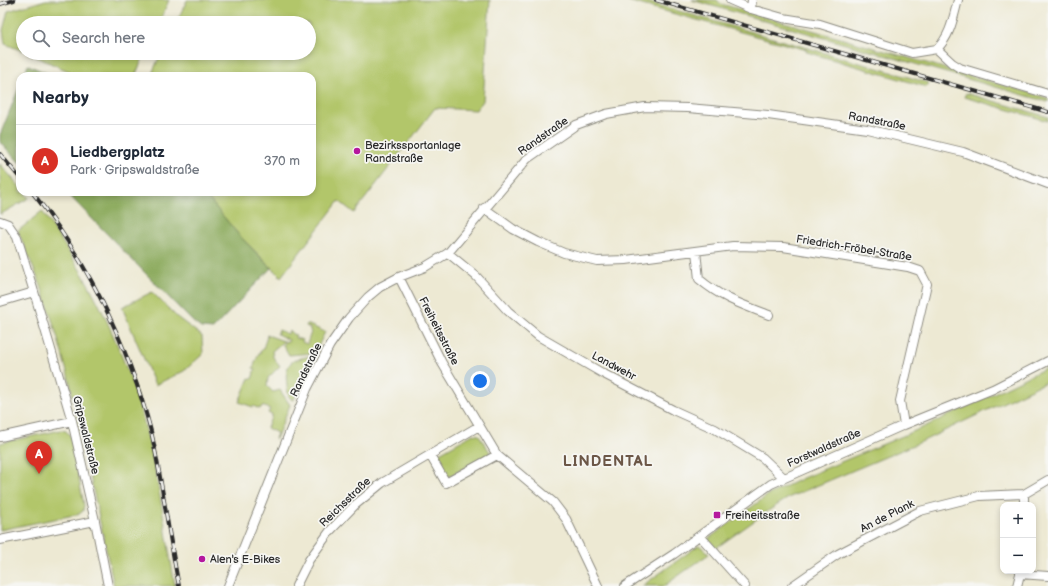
<!DOCTYPE html>
<meta charset="utf-8">
<style>
:root{--surface:#fff;--page:#f6f6f7;--text:#1f2937;--muted:#747a83;--line:#e0e1e3;--accent:#d93025}
body{margin:0;font-family:"Balsamiq Sans",sans-serif;background:var(--page);color:var(--text)}
.controls{position:absolute;right:12px;bottom:12px;display:grid;overflow:hidden;border-radius:8px;box-shadow:0 2px 6px #0003}
.controls button{width:36px;height:36px;display:grid;place-items:center;padding:0;border:0;border-bottom:1px solid var(--line);background:var(--surface);color:var(--text);font:20px sans-serif}
.you{position:absolute;left:480px;top:381px;width:14px;height:14px;margin:-10px;border:3px solid #fff;border-radius:50%;background:#1a73e8;box-shadow:0 0 0 6px #1a73e833}
.badge{display:grid;place-items:center;width:26px;height:26px;border-radius:50%;background:var(--accent);color:#fff;font-size:13px;font-weight:700}
.pin{position:absolute;translate:-50% -33px;filter:drop-shadow(0 1px 2px #0008)}
.pin::after{content:'';position:absolute;top:21px;width:14px;height:12px;background:inherit;clip-path:polygon(0 0,100% 0,50% 100%)}
.list{margin:0;padding:0;list-style:none}
h2{display:flex;justify-content:space-between;align-items:center;height:52px;margin:0;padding:0 16px;font-size:17px}
h2 small{font-size:13px;font-weight:400;color:var(--muted)}
.list li{display:grid;grid-template-columns:26px 1fr auto;gap:12px;align-items:center;box-sizing:border-box;height:72px;padding:0 16px;border-top:1px solid var(--line)}
.list b{display:block;font-size:15px;white-space:nowrap}
.list p{margin:0;font-size:13px;white-space:nowrap;color:var(--muted)}
.list em{font-size:13px;font-style:normal;color:var(--muted)}
.icon{flex:none;width:22px;height:22px;fill:none;stroke:currentColor;stroke-width:2;stroke-linecap:round;stroke-linejoin:round}
.map{position:relative;flex:none;width:1048px;height:586px;overflow:hidden}
.search{position:absolute;background:var(--surface);box-shadow:0 2px 6px #0003;left:16px;top:16px;width:300px;height:44px;display:flex;align-items:center;gap:10px;box-sizing:border-box;padding:0 14px;border-radius:22px;color:var(--muted);font-size:15px}
.panel{position:absolute;background:var(--surface);box-shadow:0 2px 6px #0003;left:16px;top:72px;width:300px;height:124px;border-radius:12px}
.map>svg:first-child{display:block}
</style>
<div class="map">
<svg width="1048" height="586" viewBox="0 0 1048 586">
<rect width="100%" height="100%" fill="#f6f6f2"/>
<filter id="ink" filterUnits="userSpaceOnUse"><feTurbulence type="fractalNoise" baseFrequency=".025" numOctaves="2"/><feDisplacementMap in="SourceGraphic" scale="8" xChannelSelector="R" yChannelSelector="G"/><feConvolveMatrix kernelMatrix="1 2 1 2 8 2 1 2 1" color-interpolation-filters="sRGB"/></filter>
<filter id="wash" filterUnits="userSpaceOnUse"><feTurbulence type="fractalNoise" baseFrequency=".012" numOctaves="4" result="noise"/><feDisplacementMap in="SourceGraphic" scale="16" xChannelSelector="R" yChannelSelector="G"/><feGaussianBlur stdDeviation="0.9" result="paint"/><feColorMatrix in="noise" values="0 0 0 0 0 0 0 0 0 0 0 0 0 0 0 0 0 1.4 0 .05"/><feComposite in="paint" operator="in"/></filter>
<g filter="url(#wash)">
<rect width="100%" height="100%" fill="#ede9d3"/>
<path fill="#b2c66a" stroke="#6e784a" d="M46,0H169L159,23H23V51L5,44L3,30L8,11Z
M187,0H490L483,101L476,110L435,108L354,213L339,201L281,277L238,234L203,192H312V76H151L161,53H309V23H176Z
M624,0L644,1L929,83L927,87L807,52V50Z
M692,0H717L721,4L1048,98V102Z
M27,53H145L135,76H80Z
M966,93L1048,117V121L964,97Z
M0,164L20,187V192H24L29,198L1,214H0Z
M42,211C56,232 70,253 83,275C99,302 113,333 124,362C153,433 162,511 175,586H114L69,379L56,332L41,286L18,231Z
M152,292L178,318L202,336L203,354L184,371L155,385L122,307Z
M307,324L325,332L315,353L289,355L283,345L285,341L288,342L289,340L277,334L279,330L288,334L289,331L292,332V334L296,335L295,338L303,340L302,342L307,344L311,332L310,331V328L306,326Z
M267,335L284,341L272,351L273,357L280,366L268,378L267,386L273,392L280,390L290,405L276,439H275L277,433L267,428L272,415L268,413L270,409L262,406L260,409L253,406V407L239,402L249,378L252,379L254,373H253L256,369L253,368C255,363 257,358 259,353H260L262,349H263Z
M313,356L294,399L292,400C288,397 287,391 287,386C284,362 291,359 313,356Z
M1048,367V381L921,442L790,497L771,509L716,548L708,539L768,495L803,478L924,427Z
M61,430L66,431L70,435L84,505L83,511L79,514L0,530V443Z
M473,434L479,435L490,452L489,455L448,477H447L436,460L438,454Z
M699,545L709,554L664,586H642Z"/>
<path fill="#8dab5e" stroke="#5c6b44" d="M28,65L54,76H24Z
M20,85V163L0,142V135Z
M66,192H203L238,234L271,268L213,329L201,328L193,322Z"/>
</g>
<g filter="url(#ink)">
<g fill="none" stroke-linecap="round" stroke-linejoin="round">
<g stroke="#8c8a7f" stroke-width="10">
<path id="minor" d="M730,0L751,9L783,18L820,24L912,53L937,49
M751,9L752,0
M937,49L952,63L960,68L1048,94
M937,49C951,35 953,18 958,0
M484,208L513,229L538,242L564,253L597,261L626,260L733,246L783,247L908,267L920,271L927,284L900,401L904,425
M0,221L8,224L17,237L34,292L72,421L95,521L108,586
M696,251L699,279C723,299 741,304 769,315
M448,253L476,276L508,311L538,336L602,373L673,410L715,429L763,458L784,478
M399,277L442,363L497,455L553,502L566,519L598,586
M0,302L34,292
M0,437L72,421
M430,455L446,483L497,455
M1024,505V494
M700,536L745,586
M0,540L95,521
M1020,571V574L1048,576
M228,586L307,389L330,345L349,318L368,297L380,287L399,277L425,267L448,253L527,159L576,125L606,114L645,107L688,108L768,115L867,129L963,152L1048,184
M296,586L309,560L330,531L355,505L382,483L479,426
M625,586L674,554L771,484L904,425L993,389L1048,361
M792,586L838,554L920,511L979,496L1024,494L1048,480
M1017,586L1020,574"/>
</g>
<use href="#minor" stroke="#fff" stroke-width="8"/>
<g stroke="#2b2b2b" stroke-width="4">
<path id="rail" d="M656,0L1048,112
M0,4L14,0
M0,154L20,178
M32,192C78,249 113,315 137,385C143,403 149,421 153,440C163,488 169,537 179,586"/>
</g>
<use href="#rail" stroke="#f6f6f2" stroke-width="2.5" stroke-dasharray="8" stroke-linecap="butt"/>
</g>
</g>
<g fill="#b5179e" stroke="#f6f6f2" stroke-width="1.5">
<circle cx="357" cy="151" r="4"/>
<rect x="713" y="511" width="8" height="8" rx="2"/>
<circle cx="202" cy="559" r="4"/>
</g>
<g text-anchor="middle" dominant-baseline="central" stroke-width="3.5" stroke-linejoin="round" paint-order="stroke">
<g font-size="11" fill="#2b2b2b" stroke="#f6f6f2">
<text transform="translate(877 121) rotate(11)">Randstraße</text>
<text transform="translate(543 136) rotate(-35)">Randstraße</text>
<text transform="translate(854 248) rotate(9)">Friedrich-Fröbel-Straße</text>
<text transform="translate(439 331) rotate(63)">Freiheitsstraße</text>
<text transform="translate(614 366) rotate(28)">Landwehr</text>
<text transform="translate(306 370) rotate(-64)">Randstraße</text>
<text transform="translate(86 435) rotate(76)">Gripswaldstraße</text>
<text transform="translate(824 448) rotate(-24)">Forstwaldstraße</text>
<text transform="translate(345 502) rotate(-44)">Reichsstraße</text>
<text transform="translate(887 516) rotate(-27)">An de Plank</text>
</g>
<g font-size="11" fill="#2b2b2b" stroke="#f6f6f2" text-anchor="start">
<text x="365" y="145">Bezirkssportanlage<tspan x="365" dy="13">Randstraße</tspan></text>
<text x="725" y="515">Freiheitsstraße</text>
<text x="210" y="559">Alen's E-Bikes</text>
</g>
<g font-size="15" font-weight="bold" letter-spacing="1" fill="#6c5747" stroke="#f6f6f2">
<text x="608" y="461">LINDENTAL</text>
</g>
</g>
</svg>
<div class="controls">
<button>+</button>
<button>−</button>
</div>
<div class="you"></div>
<div class="pin badge" style="left:39px;top:474px">A</div>
<div class="search"><svg class="icon" aria-label="search" viewBox="0 0 24 24"><circle cx="10" cy="10" r="6"/><path d="M15 15l6 6"/></svg>Search here</div>
<section class="panel">
<h2>Nearby<small></small></h2>
<ul class="list">
<li><span class="badge">A</span><div><b>Liedbergplatz</b><p>Park · Gripswaldstraße</p></div><em>370 m</em></li>
</ul>
</section>
</div>
